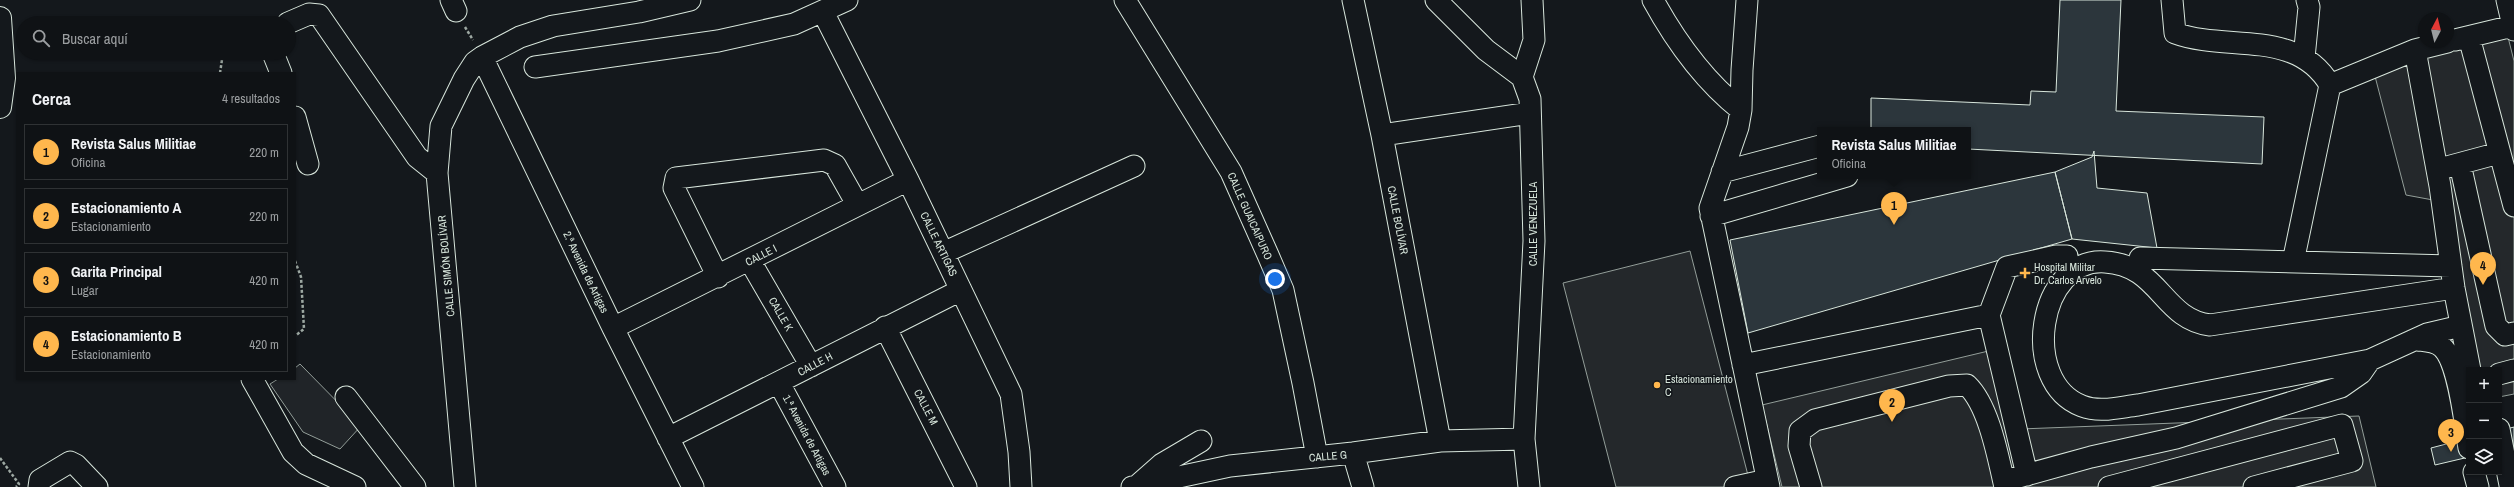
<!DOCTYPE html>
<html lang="es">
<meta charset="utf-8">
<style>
:root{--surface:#0f1215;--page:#181b1e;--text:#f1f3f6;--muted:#9b9ea0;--line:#2f3234;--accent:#ffb74d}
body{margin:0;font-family:"Archivo Narrow",sans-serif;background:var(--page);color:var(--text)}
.controls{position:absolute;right:12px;bottom:12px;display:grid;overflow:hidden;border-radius:0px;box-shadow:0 1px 3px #0004}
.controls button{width:36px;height:36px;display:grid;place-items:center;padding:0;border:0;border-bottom:1px solid var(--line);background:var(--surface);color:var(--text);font:20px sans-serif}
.compass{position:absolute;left:2418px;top:12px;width:36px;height:36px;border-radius:50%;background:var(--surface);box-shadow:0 1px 3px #0004;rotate:7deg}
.you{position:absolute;left:1275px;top:279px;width:14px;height:14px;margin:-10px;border:3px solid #fff;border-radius:50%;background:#1a73e8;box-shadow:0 0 0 6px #1a73e833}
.badge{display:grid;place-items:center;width:26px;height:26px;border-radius:50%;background:var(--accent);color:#111;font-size:13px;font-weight:700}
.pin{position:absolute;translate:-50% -33px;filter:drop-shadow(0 1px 2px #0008)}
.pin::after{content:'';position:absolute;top:21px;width:14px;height:12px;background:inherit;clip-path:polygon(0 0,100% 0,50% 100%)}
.popup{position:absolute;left:1817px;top:127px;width:154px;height:52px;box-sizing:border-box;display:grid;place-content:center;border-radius:0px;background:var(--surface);filter:drop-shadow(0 1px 3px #0005);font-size:13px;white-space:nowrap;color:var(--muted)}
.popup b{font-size:15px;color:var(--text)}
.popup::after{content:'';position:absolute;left:50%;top:100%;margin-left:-8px;border:8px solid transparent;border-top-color:var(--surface)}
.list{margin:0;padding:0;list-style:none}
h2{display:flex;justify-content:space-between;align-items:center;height:52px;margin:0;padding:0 16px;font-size:17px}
h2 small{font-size:13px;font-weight:400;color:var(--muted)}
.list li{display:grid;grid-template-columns:26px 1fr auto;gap:12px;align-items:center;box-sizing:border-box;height:56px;margin:0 8px 8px;padding:0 8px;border:1px solid var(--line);border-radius:0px}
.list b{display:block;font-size:15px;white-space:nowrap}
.list p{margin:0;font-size:13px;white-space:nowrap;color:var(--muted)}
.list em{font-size:13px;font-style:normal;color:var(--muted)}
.icon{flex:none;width:22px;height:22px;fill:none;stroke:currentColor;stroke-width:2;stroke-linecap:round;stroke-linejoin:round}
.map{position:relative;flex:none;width:2514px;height:487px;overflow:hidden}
.search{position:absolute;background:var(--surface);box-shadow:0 1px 3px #0004;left:16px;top:16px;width:280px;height:44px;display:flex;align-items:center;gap:10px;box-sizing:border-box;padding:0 14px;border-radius:22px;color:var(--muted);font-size:15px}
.panel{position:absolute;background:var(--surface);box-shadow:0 1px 3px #0004;left:16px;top:72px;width:280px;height:308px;border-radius:0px}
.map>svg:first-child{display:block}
</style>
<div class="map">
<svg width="2514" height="487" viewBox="0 0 2514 487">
<rect width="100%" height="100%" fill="#14181c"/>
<path fill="#202428" stroke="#939e99" d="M300,364L361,426L340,449L303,432L270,384L278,379H295V368Z"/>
<path fill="#24282b" stroke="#939e99" d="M2507,33L2514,61V394L2499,397V370H2472L2433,200L2406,195L2371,61Z
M1690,251L1751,487H1616L1563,283Z
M2001,348L2020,429L2359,416L2376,487H1782L1762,405Z"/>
<path fill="#2c363c" stroke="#d8e6dc" d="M2060,0H2121L2116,111L2264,117L2262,164L1968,149V130H1871V98L2030,105L2031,91L2056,92Z
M2094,151L2097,188L2147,193L2157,248L2072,239L2055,172L2092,157Z
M2055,172L2072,239L1748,333L1730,240Z
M2514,427V446L2499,450V431Z
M2469,438V457L2435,465L2431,448Z"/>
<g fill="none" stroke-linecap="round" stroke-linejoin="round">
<g stroke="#d8e6dc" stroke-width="23">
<path id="minor" d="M451,0L456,11
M1125,0L1231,172L1268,255L1283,290L1303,383L1317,457
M1353,0L1382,135L1440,441
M1436,0L1486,50L1522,77L1530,99L1534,241L1524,439L1529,487
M1653,0C1676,42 1703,80 1741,110
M1747,0L1742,70L1741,110L1738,127L1710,208L1769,487
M2172,0L2175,33C2226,52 2297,28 2330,85L2293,262
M2507,0L2514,30
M823,12L908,180L1011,394L1019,452L1021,487
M288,23L309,14L319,15L417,157L437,173
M2469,37L2514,206
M2455,40L2513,26
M2415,50L2440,186L2454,288L2470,370
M273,53L281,73
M482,57L613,328L693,487
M2304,58L2309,7L2307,0
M535,67L718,41L794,24L847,0
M1522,77L1534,40L1532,0
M2330,85L2415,50L2447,42
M295,117L308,164
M1382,135L1530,113
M2460,164L2496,326L2505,335L2514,333
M2447,167L2499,153
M1722,172L1820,146
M1711,216L1847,176
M943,253L1134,166
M2140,258L2451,266
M750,261L811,366
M718,277L674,188L676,178L824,160L835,165L857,204
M2454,288L2210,325C2162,319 2160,265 2105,262C2038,257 2019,382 2082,406C2100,413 2120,407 2138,405L2370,360L2427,334L2461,326
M885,327L966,487
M613,328L908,180
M2418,340C2426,341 2435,341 2442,347C2459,362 2465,425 2469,448
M1743,365L1989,315
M2499,374L2514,370
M252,379L293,452L306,464L355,487
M779,383L835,487
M346,397L415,487
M2499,429L2510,485
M668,438L961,290
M1353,453L1363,487
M2474,472L2478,487
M2027,475L1989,315L2007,267L2056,256H2067
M2004,481L2091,457L2176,438L2341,387L2361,373L2370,360
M1137,486L1162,464L1201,441
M39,487L40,480L70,462L76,465L97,487
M465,487L437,173L441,126L464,79L475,62L482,57L520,37L553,26L639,12L690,0
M1132,487L1230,466L1353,453L1440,441L1524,439
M1735,487L1767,480
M1811,487L1799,446L1800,431L1815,420L1949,386L1967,385C1989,406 1998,457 2005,487
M2109,487L2342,425L2352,461L2254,487"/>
</g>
<g stroke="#d8e6dc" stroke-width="24">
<path id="major" d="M0,18L4,78L0,107"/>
</g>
<path stroke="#9da8a2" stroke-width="2.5" stroke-dasharray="3 2" stroke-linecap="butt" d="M465,27L473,40
M220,73L223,53
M295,261L301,277L304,329L295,336
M0,458L19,484L16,487"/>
<use href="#minor" stroke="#14181c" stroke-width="21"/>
<use href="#major" stroke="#14181c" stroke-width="22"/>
</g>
<g fill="#ffb74d" stroke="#14181c" stroke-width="1.5">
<path d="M2023 267h4v4h4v4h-4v4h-4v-4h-4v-4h4z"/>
<circle cx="1657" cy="385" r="4"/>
</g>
<g text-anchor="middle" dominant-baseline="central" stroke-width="3" stroke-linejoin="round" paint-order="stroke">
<g font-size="11" fill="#d8e6dc" stroke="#14181c">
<text transform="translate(1250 216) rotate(66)">CALLE GUAICAIPURO</text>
<text transform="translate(1398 220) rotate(79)">CALLE BOLÍVAR</text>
<text transform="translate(1533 224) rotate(-90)">CALLE VENEZUELA</text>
<text transform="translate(939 244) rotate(64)">CALLE ARTIGAS</text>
<text transform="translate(761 255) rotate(-27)">CALLE I</text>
<text transform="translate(446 266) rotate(-95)">CALLE SIMÓN BOLÍVAR</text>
<text transform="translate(586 272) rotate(64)">2.ª Avenida de Artigas</text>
<text transform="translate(781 314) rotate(60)">CALLE K</text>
<text transform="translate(815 364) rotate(-28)">CALLE H</text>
<text transform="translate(926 407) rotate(62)">CALLE M</text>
<text transform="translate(807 435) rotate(62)">1.ª Avenida de Artigas</text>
<text transform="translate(1328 456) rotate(-5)">CALLE G</text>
</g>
<g font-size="11" fill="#d8e6dc" stroke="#14181c" text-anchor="start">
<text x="2034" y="267">Hospital Militar<tspan x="2034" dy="13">Dr. Carlos Arvelo</tspan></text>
<text x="1665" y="379">Estacionamiento<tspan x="1665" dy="13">C</tspan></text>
</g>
</g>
</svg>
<div class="controls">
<button>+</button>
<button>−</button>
<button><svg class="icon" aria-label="layers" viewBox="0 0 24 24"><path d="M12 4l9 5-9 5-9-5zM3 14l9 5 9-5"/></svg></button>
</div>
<svg class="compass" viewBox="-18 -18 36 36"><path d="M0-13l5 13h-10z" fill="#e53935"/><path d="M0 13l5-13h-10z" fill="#9b9ea0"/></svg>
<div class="you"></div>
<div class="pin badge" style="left:1894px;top:225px">1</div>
<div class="popup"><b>Revista Salus Militiae</b>Oficina</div>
<div class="pin badge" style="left:1892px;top:422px">2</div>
<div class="pin badge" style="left:2451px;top:452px">3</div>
<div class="pin badge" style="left:2483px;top:285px">4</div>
<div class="search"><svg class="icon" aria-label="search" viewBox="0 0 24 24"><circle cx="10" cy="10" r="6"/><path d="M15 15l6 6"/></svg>Buscar aquí</div>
<section class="panel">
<h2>Cerca<small>4 resultados</small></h2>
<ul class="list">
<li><span class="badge">1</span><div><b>Revista Salus Militiae</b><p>Oficina</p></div><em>220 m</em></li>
<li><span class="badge">2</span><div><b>Estacionamiento A</b><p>Estacionamiento</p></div><em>220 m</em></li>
<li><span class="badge">3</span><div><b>Garita Principal</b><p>Lugar</p></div><em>420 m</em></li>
<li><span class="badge">4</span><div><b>Estacionamiento B</b><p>Estacionamiento</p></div><em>420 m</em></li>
</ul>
</section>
</div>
